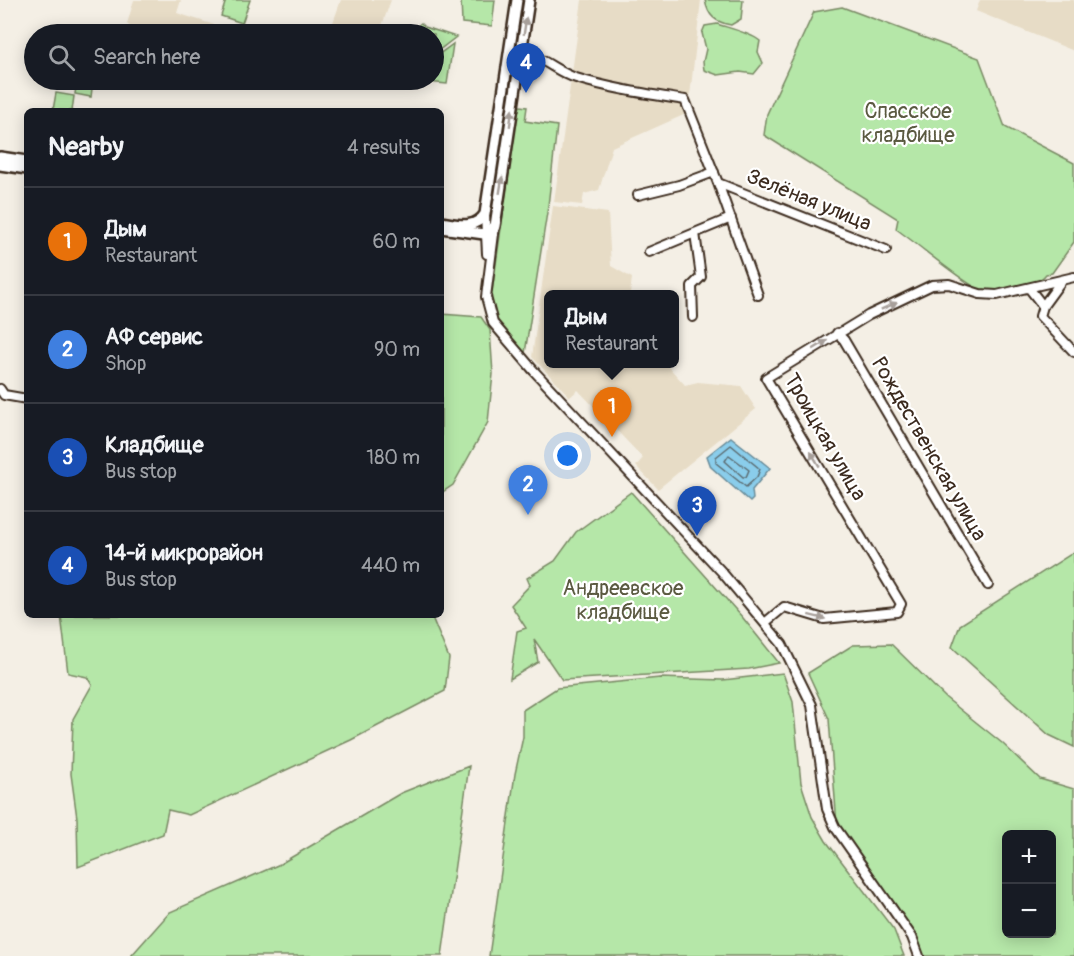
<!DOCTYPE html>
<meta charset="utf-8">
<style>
:root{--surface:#171b24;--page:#20242c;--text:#f1f3f6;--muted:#9ea1a6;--line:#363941;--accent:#8c9099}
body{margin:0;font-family:Pangolin,sans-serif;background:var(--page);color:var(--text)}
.controls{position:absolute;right:18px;bottom:18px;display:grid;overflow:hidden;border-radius:9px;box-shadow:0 3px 15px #0003}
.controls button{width:54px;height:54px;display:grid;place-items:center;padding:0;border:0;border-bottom:2px solid var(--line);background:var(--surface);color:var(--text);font:30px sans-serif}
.you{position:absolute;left:568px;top:456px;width:21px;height:21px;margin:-15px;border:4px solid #fff;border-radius:50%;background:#1a73e8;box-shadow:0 0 0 9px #1a73e833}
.badge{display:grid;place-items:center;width:39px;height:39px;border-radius:50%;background:var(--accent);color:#fff;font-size:20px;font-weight:700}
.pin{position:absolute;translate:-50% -50px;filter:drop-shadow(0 2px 3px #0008)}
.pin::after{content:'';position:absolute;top:32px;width:21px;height:18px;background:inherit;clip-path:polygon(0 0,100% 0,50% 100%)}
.popup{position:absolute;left:544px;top:290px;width:135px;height:78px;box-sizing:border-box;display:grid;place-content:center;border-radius:9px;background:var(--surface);filter:drop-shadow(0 2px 4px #0005);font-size:20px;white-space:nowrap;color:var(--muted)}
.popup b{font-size:22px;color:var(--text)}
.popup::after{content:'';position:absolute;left:50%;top:100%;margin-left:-12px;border:12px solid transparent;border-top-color:var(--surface)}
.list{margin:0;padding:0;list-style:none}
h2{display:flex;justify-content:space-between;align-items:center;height:78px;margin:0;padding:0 24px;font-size:26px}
h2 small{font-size:20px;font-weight:400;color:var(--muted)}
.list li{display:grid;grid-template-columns:39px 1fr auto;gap:18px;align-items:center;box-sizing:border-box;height:108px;padding:0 24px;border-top:2px solid var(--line)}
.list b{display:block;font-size:22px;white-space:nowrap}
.list p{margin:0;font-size:20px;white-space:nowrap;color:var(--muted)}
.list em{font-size:20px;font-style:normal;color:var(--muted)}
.icon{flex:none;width:33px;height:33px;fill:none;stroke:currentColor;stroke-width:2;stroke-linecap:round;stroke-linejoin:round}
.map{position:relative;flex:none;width:1074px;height:956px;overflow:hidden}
.search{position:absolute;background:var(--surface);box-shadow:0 3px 15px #0003;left:24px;top:24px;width:420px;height:66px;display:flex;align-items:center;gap:15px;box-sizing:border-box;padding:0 21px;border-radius:33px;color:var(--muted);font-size:22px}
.panel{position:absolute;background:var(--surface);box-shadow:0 3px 15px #0003;left:24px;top:108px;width:420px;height:510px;border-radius:9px}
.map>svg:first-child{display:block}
</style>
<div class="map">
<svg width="1074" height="956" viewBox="0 0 1074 956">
<rect width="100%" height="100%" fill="#f4efe5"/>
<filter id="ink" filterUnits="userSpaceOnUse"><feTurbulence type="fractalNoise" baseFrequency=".0167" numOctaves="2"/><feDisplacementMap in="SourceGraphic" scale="12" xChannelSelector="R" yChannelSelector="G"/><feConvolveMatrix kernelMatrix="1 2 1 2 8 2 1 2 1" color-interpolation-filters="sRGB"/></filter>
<g filter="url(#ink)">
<path fill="#e7dcc6" d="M134,0H181L177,13L236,32L235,34H138L127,24Z
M341,0H391L379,34H329Z
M582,0H701L688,113L612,147L599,190L584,194L582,205L554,202Z
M980,0H1074V51L976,11Z
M553,206L608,213L611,266L632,278L630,294H549V364H666L685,385L698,382L741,386L756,409L658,489L636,466L643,458L578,390L570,397L532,357Z"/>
<path fill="#b5e7a8" stroke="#788863" stroke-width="1.5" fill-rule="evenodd" d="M226,0H250L242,23L221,16Z
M461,0H495L492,26L462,23Z
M705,0H743L741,19L731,25C715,22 708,16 705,0Z
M842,7L979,58L1005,127L1074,163V242L1052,273L1046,274C1036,287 995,297 980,290C954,276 922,247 896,229L898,219L764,135L767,114L814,12Z
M521,9L523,10L504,140H500Z
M421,23L425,27L456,37L434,54V34C425,34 418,36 416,27Z
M717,24C729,28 751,33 760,41L758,52L763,63L754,74L740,72L718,75L704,70L703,62L706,49L702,33L705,26Z
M453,44L447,84L427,82L405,90L404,80H434V58Z
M77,80H93L91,97L75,94Z
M56,93L74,96L72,111L53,110Z
M520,106L527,107L525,121L557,126L548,206L525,353L497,323L491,300L516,121Z
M441,314L481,317L490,330L493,374L488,422L453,485L441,493Z
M631,492L743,618L779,663L749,669L562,680L534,639L538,662L510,679L517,631L526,628L511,605L530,585L527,578L555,561L576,532Z
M1074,552V747L1049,735L952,647L960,625Z
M61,615H431L449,658L445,691L351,740L189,815L168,810L163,834L78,867L77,818L71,774L73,719L92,685L87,677L68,673Z
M891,644L946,698L1002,743L1040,779L1074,789V956H922L917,940L866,862L837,825L829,719L808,673L853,645ZM1006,834H1052V934H1006Z
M783,673L793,702L801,783L812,817L826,841L894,930L904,956H489L515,774L523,737V710L557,688L660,678L723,680Z
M469,766L442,956H131L170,912L280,864L401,793Z"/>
<path fill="#8acdeb" stroke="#6a8c99" stroke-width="1.5" d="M731,437L770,468L752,490L753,499L750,502L711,467L707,456Z"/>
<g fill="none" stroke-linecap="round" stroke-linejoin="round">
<path stroke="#5b6b70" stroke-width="1.5" d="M731,445L760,469L757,477L746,487L716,463V457Z
M729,455L749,470L746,477H743L725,461Z"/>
<g stroke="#3b2a1e" stroke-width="12">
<path id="minor" d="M521,53C543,56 556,72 576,78C612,89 648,94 685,100L718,183L758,295
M718,183L886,250
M638,195L679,185L714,172
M485,214L487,254
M495,226L486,297L493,323L534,371L721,571L782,644L812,705L827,809L835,827L912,937L919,956
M649,252L731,218
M1062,280L1043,306L1040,316L1074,352
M1029,288L1043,306
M693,317L692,286L701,277L695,233
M837,333L844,340L988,585
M0,389L4,395L27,399
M766,622L784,607L824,619L897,612L901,604L766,378L869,315L932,285L949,284L980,294L997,295L1074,277"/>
</g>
<g stroke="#3b2a1e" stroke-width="14">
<path id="major" d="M0,157L27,161
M0,165L27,169
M441,222C457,224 475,230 485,214L517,0
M441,228L484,234L495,226L529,0"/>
</g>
<use href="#minor" stroke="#fff" stroke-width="8"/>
<use href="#major" stroke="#fff" stroke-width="9"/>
</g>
<defs><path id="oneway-solid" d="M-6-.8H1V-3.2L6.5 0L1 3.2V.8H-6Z" transform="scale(1.5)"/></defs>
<g fill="#a79f9a">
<use href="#oneway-solid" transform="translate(525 26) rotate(-82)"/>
<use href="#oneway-solid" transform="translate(511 118) rotate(-82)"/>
<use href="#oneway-solid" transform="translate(501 185) rotate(-81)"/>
<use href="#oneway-solid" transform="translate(889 306) rotate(-24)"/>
<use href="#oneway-solid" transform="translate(820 345) rotate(-32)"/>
<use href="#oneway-solid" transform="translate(815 459) rotate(-121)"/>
<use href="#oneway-solid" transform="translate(817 617) rotate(14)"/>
</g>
</g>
<g text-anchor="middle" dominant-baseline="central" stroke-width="4.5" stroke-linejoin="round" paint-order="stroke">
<g font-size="21" fill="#5a5940" stroke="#fff">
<text x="908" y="111">Спасское<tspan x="908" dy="24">кладбище</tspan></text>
<text x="623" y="588">Андреевское<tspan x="623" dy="24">кладбище</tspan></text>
</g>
<g font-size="21" fill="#3b2a1e" stroke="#fff">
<text transform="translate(809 200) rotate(22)">Зелёная улица</text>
<text transform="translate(825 437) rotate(60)">Троицкая улица</text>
<text transform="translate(929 449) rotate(60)">Рождественская улица</text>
</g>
</g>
</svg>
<div class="controls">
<button>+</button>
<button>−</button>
</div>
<div class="you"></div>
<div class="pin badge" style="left:612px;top:437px;background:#e8710a">1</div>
<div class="popup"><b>Дым</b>Restaurant</div>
<div class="pin badge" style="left:528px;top:515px;background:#3f7fe0">2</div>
<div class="pin badge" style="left:697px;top:536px;background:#1a4fb4">3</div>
<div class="pin badge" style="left:526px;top:93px;background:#1a4fb4">4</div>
<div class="search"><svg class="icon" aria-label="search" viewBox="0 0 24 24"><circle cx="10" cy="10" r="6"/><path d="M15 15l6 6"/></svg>Search here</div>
<section class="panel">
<h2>Nearby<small>4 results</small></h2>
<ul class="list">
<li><span class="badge" style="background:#e8710a">1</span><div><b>Дым</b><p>Restaurant</p></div><em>60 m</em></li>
<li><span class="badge" style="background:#3f7fe0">2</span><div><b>АФ сервис</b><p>Shop</p></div><em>90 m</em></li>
<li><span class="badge" style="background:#1a4fb4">3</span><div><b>Кладбище</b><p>Bus stop</p></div><em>180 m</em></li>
<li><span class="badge" style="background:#1a4fb4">4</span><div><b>14-й микрорайон</b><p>Bus stop</p></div><em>440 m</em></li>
</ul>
</section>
</div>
